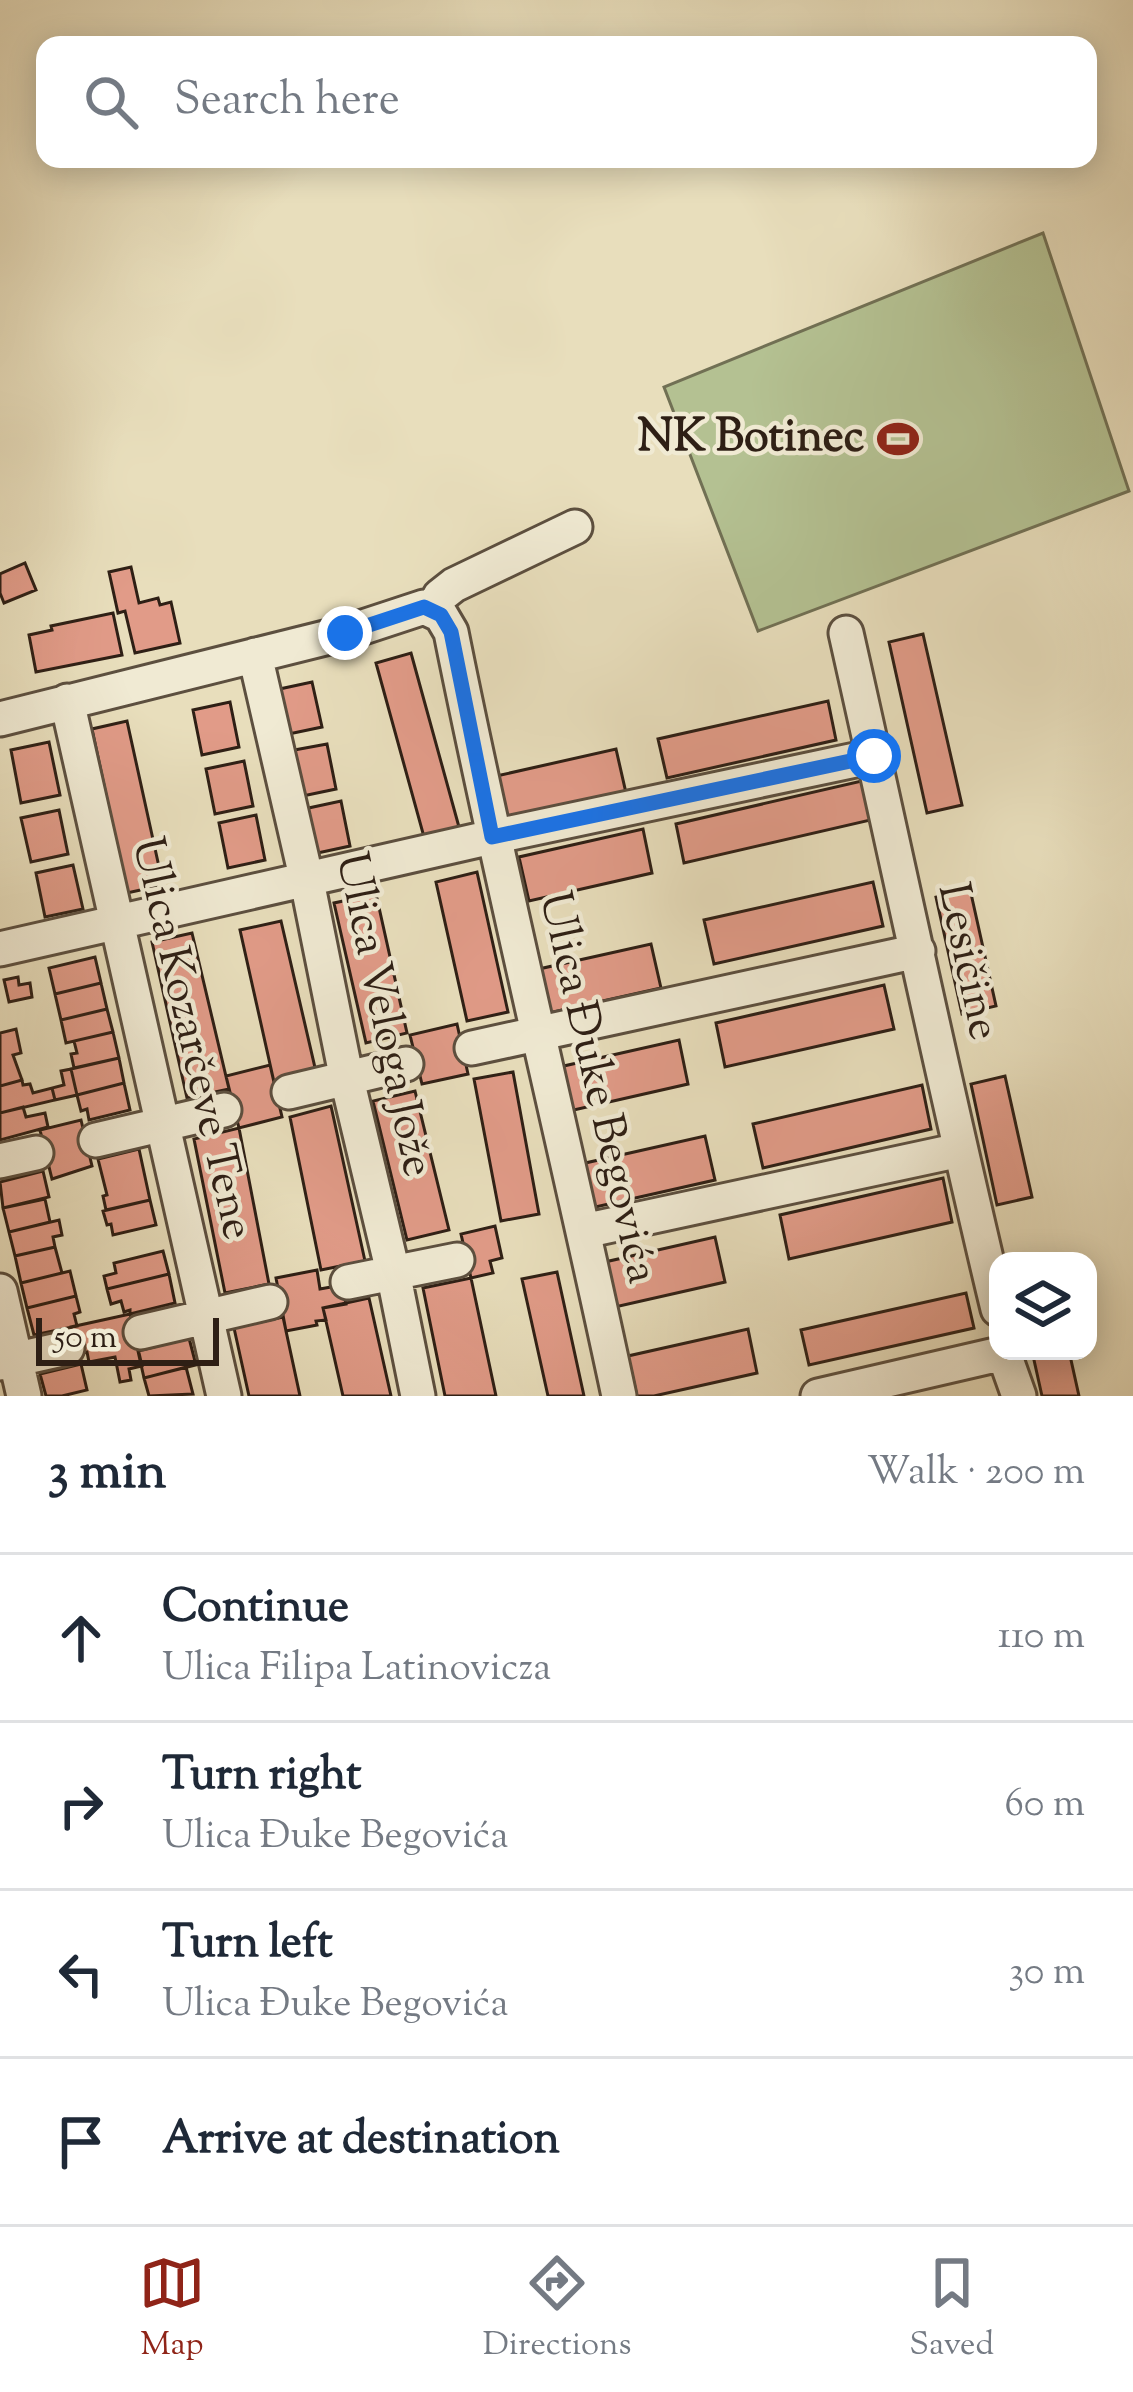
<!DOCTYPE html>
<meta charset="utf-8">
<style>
:root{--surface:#fff;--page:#f6f6f7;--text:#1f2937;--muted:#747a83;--line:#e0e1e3;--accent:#8f2418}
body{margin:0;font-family:"Sorts Mill Goudy",serif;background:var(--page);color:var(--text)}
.controls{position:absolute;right:36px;bottom:36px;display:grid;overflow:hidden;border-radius:24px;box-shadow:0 6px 30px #0003}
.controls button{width:108px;height:108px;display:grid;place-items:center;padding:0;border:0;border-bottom:3px solid var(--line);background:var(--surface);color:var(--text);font:60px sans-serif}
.scale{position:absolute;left:36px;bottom:30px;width:183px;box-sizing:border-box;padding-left:12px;border:6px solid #2e1f15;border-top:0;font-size:33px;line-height:42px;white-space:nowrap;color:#2e1f15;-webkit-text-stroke:9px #f0ead3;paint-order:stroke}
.stop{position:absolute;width:36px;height:36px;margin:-27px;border:9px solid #1a73e8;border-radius:50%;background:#fff}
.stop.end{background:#1a73e8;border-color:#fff;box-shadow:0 3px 12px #0008}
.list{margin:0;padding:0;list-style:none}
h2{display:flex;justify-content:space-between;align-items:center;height:156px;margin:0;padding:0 48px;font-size:51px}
h2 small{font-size:39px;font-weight:400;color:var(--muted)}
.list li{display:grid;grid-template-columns:78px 1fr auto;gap:36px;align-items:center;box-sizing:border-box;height:168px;padding:0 48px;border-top:3px solid var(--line)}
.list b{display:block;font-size:45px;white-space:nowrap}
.list p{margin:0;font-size:39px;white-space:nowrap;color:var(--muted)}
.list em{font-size:39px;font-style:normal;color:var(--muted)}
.icon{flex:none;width:66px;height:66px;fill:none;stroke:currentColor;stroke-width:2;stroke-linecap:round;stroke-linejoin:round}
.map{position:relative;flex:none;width:1133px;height:1396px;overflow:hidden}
.search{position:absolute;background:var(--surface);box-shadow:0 6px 30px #0003;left:36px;right:36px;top:36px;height:132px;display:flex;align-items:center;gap:30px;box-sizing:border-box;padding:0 42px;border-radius:24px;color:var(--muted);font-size:45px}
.sheet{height:828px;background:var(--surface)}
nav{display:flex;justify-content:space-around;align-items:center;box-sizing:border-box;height:168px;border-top:3px solid var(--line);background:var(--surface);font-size:33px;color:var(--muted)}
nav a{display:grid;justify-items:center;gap:6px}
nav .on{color:var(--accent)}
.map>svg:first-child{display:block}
</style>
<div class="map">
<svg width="1133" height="1396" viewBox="0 0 1133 1396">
<rect width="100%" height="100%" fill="#e8debc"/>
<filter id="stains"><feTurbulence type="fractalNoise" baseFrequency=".00167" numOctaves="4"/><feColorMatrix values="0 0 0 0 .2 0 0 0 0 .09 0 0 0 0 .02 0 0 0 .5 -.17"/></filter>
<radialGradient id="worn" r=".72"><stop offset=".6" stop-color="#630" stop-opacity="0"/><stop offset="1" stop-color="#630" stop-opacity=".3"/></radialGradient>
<path fill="#b4c192" stroke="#717054" stroke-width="3" d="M1043,233L1129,491L758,631L664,387Z"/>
<path fill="#e19b88" stroke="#2e1f15" stroke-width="3" d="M25,563L36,590L4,603L0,593V574Z
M131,567L139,603L158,598L160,605L171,602L180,643L135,653L125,611L118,613L109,572Z
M113,613L122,655L36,672L29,635L52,630L51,626Z
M923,634L962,805L927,813L889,642Z
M411,653L459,827L424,837L376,663Z
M312,682L322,727L284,735L275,690Z
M828,701L836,740L667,778L658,739Z
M230,702L239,747L202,755L193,710Z
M127,721L163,885L127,893L92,729Z
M49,742L60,795L21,803L11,750Z
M327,744L336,789L298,797L289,751Z
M616,749L626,793L502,822L492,777Z
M244,761L253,806L215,814L206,769Z
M866,780L875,819L684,863L676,824Z
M341,801L350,846L313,854L304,809Z
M59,810L68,854L31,862L21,818Z
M256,815L265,860L228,868L219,823Z
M643,829L652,873L529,901L519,857Z
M73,865L83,909L45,917L36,873Z
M477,872L508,1012L467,1021L436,882Z
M873,882L883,926L714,964L704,920Z
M970,889L996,1006L962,1014L936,897Z
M376,894L407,1033L366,1043L334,903Z
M281,921L316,1072L274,1082L240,930Z
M192,933L229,1089L187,1098L152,942Z
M651,944L661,988L549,1013L539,969Z
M95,957L101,983L55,994L49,968Z
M18,977L19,985L30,983L32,997L9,1002L4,980Z
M101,983L107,1009L61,1020L55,994Z
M884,985L894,1029L725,1067L716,1023Z
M107,1009L113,1032L66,1043L61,1020Z
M457,1024L468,1074L422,1084L410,1035Z
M16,1029L21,1053L13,1055L22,1080L0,1086V1033Z
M113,1032L119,1058L74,1068L71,1054L77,1053L74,1041Z
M679,1040L688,1084L565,1112L555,1068Z
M119,1058L124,1083L77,1095L71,1069Z
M270,1065L282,1117L239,1128L226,1076Z
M71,1069L77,1095L55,1100L52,1088L64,1085L61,1071Z
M513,1072L539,1214L501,1221L474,1079Z
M1005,1076L1032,1197L997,1205L971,1084Z
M22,1080L23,1085L30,1084L33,1093L52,1088L55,1100L0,1113V1086Z
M124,1083L130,1110L89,1120L87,1109L81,1111L77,1095Z
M922,1085L931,1129L763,1168L753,1124Z
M415,1091L449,1230L407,1240L373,1101Z
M331,1106L365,1261L321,1270L290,1117Z
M23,1107L26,1117L45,1113L48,1127L0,1140V1113Z
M81,1120L92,1166L52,1179L40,1130Z
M239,1128L269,1284L225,1293L194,1139Z
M705,1136L715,1180L591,1208L581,1164Z
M139,1149L150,1200L106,1210L103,1196L107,1195L98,1159Z
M43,1171L49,1197L3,1208L0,1182Z
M943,1178L952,1222L789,1259L780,1215Z
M45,1199L50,1222L9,1232L3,1208Z
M150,1200L156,1225L113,1235L111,1224L107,1225L103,1211Z
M59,1220L62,1235L53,1237L55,1247L15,1256L9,1232Z
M495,1226L502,1258L490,1261L493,1273L471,1278L461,1234Z
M715,1237L725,1282L615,1307L605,1262Z
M55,1247L62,1273L21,1283L15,1256Z
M163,1251L169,1274L107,1289L104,1276L116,1273L114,1263Z
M317,1270L320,1289L342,1285L346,1304L323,1308L326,1320L316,1321L317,1325L286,1331L276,1278Z
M70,1271L76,1296L27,1308L21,1283Z
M557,1272L584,1396H548L522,1279Z
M169,1274L175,1303L130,1314V1310L124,1312L121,1301L111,1304L107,1289Z
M471,1278L496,1396H445L423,1288Z
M966,1293L974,1328L809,1365L801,1330Z
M76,1296L80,1312L74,1314L77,1326L34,1335L27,1308Z
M369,1298L391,1396H343L323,1308Z
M130,1314L142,1366L129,1369L131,1380L120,1382L115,1357L89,1362L87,1352L77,1354L71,1327Z
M283,1317L300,1396H249L234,1328Z
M748,1329L757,1373L654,1396H637L628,1356Z
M189,1338L196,1365L144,1378L138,1351Z
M1032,1351H1069L1079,1396H1042Z
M81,1364L87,1390L62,1396H46L40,1374Z
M186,1367L193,1394L149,1396L144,1378Z"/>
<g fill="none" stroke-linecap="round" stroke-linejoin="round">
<g stroke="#5c4f3f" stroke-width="39">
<path id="minor" d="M433,610L440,596L454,585L575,527
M846,633C897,859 944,1085 998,1309
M255,655L307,881L346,1075L393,1272L418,1396
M67,701L224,1396
M0,719L345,633L424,607L441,615L451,632C502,888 565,1141 619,1396
M0,949L492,837L874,756
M472,1048L918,951
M289,1092L406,1064
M96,1140L224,1110
M0,1161L36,1153
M584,1231L960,1150
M348,1282L457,1260
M0,1291L24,1396
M141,1332L270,1302
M1003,1351L1019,1396
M0,1363L67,1348
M818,1396L1004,1353"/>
</g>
<use href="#minor" stroke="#f0ead3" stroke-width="33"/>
</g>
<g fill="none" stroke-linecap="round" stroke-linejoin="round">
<path stroke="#1a73e8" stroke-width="15" d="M345,633L424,607L441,615L451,632L492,837L874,756"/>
</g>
<defs>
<g id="stadium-bare" transform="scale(3.24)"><path d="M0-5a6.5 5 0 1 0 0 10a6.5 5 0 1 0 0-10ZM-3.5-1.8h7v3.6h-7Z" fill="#8f2418" stroke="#f0ead3" stroke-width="2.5" paint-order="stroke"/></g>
</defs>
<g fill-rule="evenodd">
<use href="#stadium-bare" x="898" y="439"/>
</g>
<g text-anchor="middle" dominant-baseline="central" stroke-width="9" stroke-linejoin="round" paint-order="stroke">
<g font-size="45" font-weight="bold" fill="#2e1f15" stroke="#f0ead3" text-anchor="end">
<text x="864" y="439">NK Botinec</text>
</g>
<g font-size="45" fill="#2e1f15" stroke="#f0ead3">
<text transform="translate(966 962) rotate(78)">Lesičine</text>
<text transform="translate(382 1015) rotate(78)">Ulica Veloga Jože</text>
<text transform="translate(190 1039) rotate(77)">Ulica Kozarčeve Tene</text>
<text transform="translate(596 1088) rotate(77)">Ulica Đuke Begovića</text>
</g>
</g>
<rect width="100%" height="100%" filter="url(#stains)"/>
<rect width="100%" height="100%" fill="url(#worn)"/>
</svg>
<div class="controls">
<button><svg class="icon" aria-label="layers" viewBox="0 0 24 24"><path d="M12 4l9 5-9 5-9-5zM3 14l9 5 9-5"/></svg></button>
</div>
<div class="scale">50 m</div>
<div class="stop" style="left:874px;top:756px"></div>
<div class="stop end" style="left:345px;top:633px"></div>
<div class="search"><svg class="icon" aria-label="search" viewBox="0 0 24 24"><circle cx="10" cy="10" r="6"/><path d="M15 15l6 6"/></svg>Search here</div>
</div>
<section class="sheet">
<h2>3 min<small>Walk · 200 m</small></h2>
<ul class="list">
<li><svg class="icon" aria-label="ahead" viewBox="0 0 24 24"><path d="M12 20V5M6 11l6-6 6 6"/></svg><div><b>Continue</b><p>Ulica Filipa Latinovicza</p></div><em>110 m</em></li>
<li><svg class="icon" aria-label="right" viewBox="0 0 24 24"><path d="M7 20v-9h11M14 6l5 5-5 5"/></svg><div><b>Turn right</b><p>Ulica Đuke Begovića</p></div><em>60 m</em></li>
<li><svg class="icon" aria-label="left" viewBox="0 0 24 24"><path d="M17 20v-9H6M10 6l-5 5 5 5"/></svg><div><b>Turn left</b><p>Ulica Đuke Begovića</p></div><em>30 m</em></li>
<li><svg class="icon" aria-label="arrive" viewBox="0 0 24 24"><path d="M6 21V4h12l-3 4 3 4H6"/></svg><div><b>Arrive at destination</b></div></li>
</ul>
</section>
<nav>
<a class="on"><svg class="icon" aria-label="map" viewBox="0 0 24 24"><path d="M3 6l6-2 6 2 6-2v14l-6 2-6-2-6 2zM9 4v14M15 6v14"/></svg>Map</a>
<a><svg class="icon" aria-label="directions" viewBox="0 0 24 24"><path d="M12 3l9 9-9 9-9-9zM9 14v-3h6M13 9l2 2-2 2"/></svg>Directions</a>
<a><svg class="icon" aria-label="saved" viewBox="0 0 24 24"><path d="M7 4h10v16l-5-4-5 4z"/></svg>Saved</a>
</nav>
